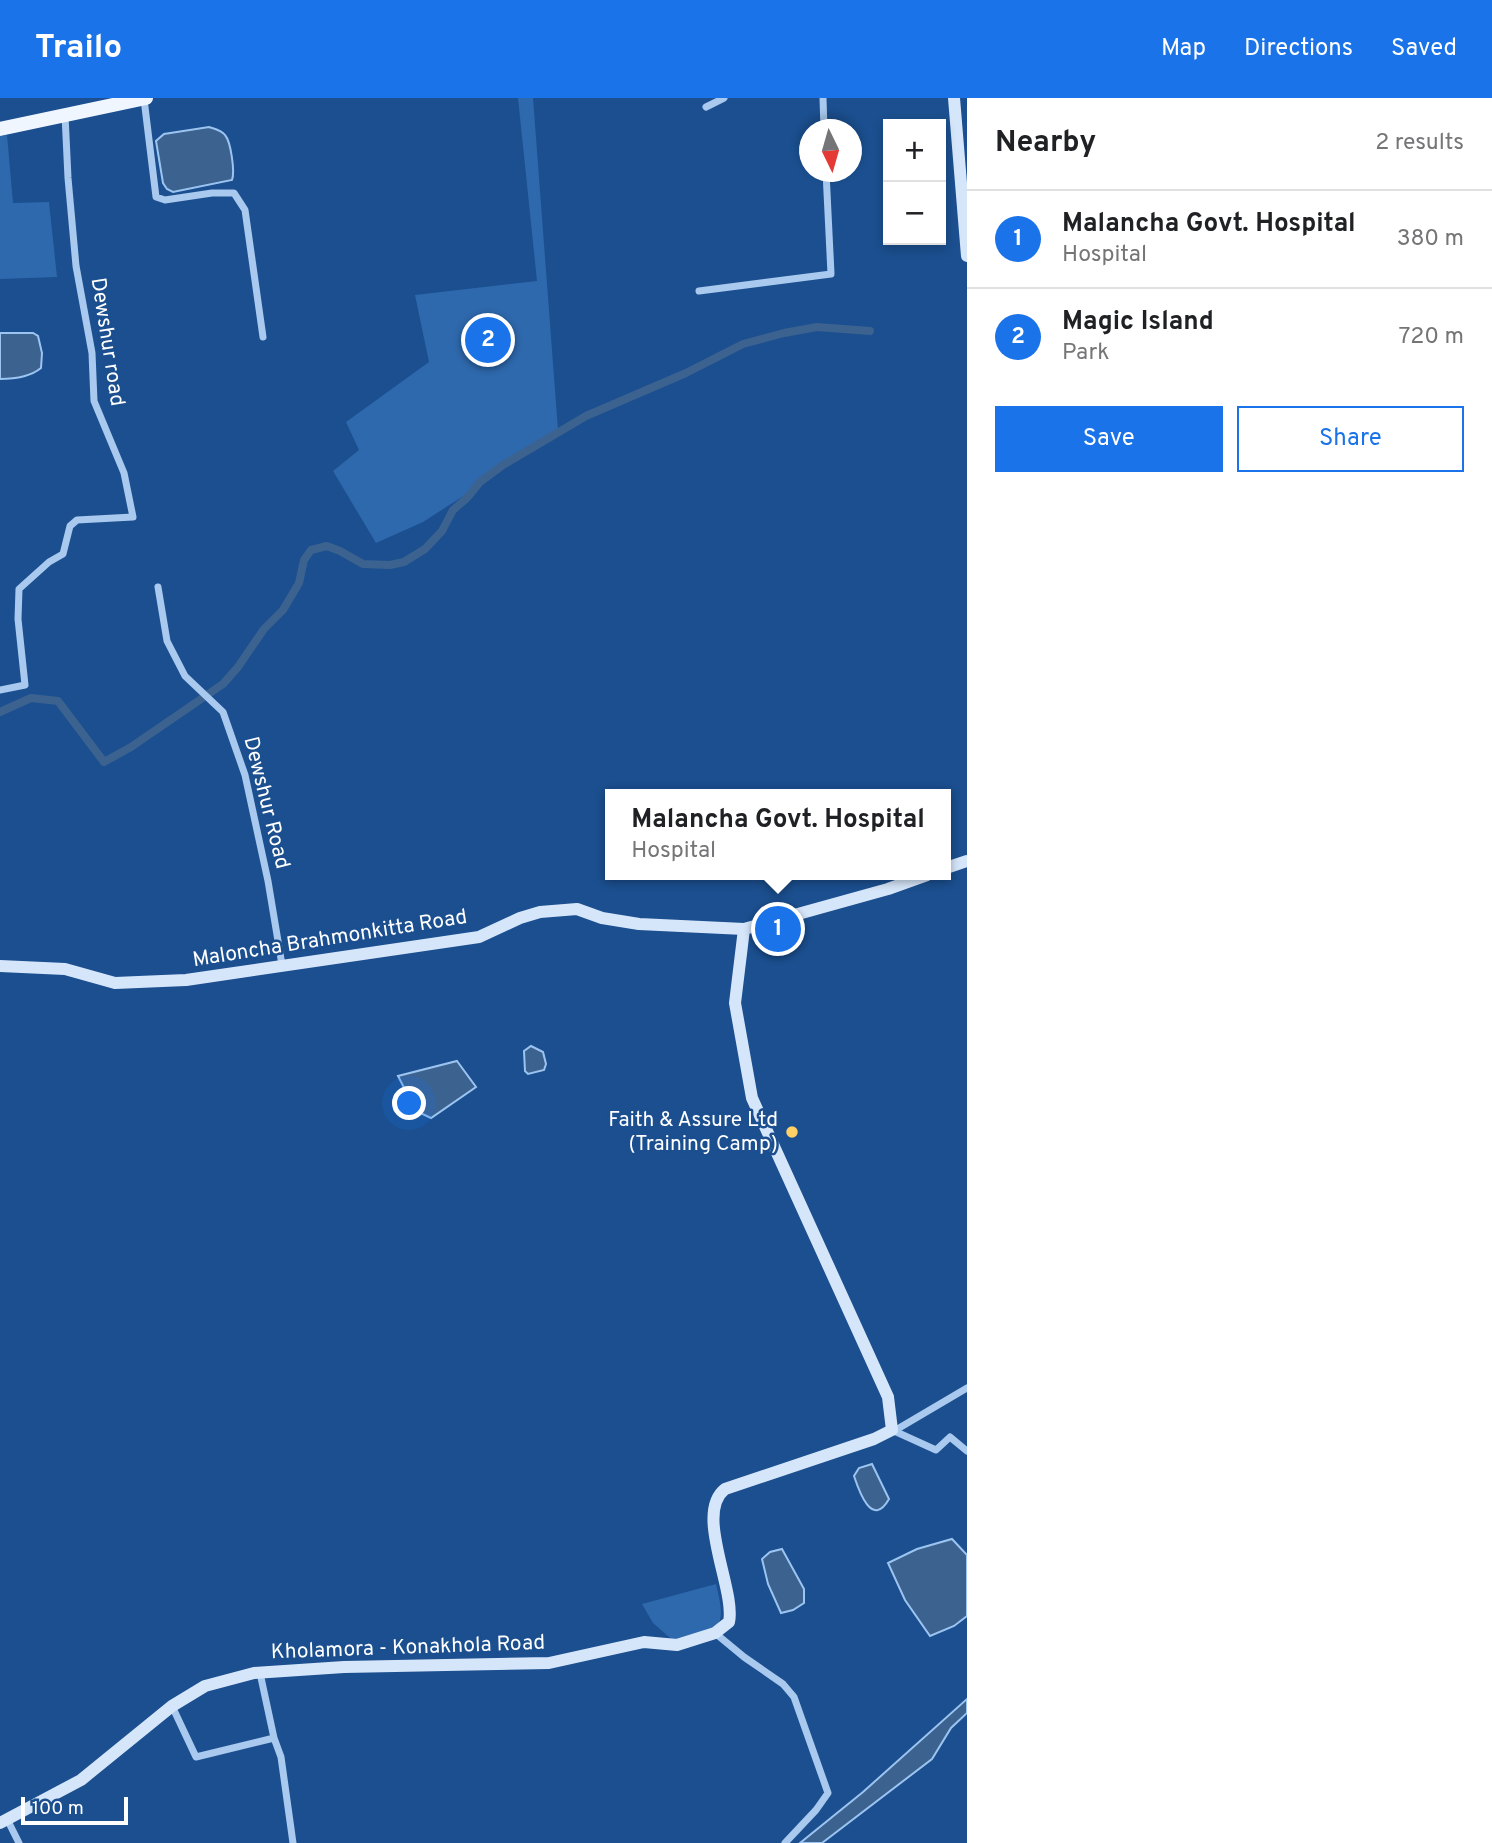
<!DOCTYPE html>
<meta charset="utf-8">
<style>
:root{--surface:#fff;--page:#f6f6f6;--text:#202124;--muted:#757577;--line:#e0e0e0;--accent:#1a73e8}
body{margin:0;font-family:Overpass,sans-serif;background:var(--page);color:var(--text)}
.controls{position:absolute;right:21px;top:21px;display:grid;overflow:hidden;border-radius:0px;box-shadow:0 4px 10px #0003}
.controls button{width:63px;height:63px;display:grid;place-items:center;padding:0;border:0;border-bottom:2px solid var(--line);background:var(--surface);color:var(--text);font:35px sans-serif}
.compass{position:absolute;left:799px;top:21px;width:63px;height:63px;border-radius:50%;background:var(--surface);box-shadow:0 4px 10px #0003;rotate:175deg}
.scale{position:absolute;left:21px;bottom:18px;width:107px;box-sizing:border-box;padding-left:7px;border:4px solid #fff;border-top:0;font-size:19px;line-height:24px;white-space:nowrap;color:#fff;-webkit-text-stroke:5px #1b4f8f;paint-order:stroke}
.you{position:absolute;left:410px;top:1006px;width:24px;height:24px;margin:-18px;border:5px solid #fff;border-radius:50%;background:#1a73e8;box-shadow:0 0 0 10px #1a73e833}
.badge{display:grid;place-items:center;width:46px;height:46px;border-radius:50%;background:var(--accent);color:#fff;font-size:23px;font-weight:700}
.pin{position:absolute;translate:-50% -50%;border:4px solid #fff;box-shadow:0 2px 7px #0006}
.popup{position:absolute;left:605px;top:691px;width:346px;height:91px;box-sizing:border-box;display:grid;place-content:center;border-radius:0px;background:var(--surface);filter:drop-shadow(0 2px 5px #0005);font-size:23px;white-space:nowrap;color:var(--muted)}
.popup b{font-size:26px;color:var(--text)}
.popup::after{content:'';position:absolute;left:50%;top:100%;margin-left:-14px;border:14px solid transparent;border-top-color:var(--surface)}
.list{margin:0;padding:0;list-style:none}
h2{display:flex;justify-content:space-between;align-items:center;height:91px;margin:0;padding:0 28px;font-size:30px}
h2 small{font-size:23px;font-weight:400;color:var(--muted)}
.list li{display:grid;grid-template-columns:46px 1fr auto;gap:21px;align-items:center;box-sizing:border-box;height:98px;padding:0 28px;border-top:2px solid var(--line)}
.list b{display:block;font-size:26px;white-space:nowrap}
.list p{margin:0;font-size:23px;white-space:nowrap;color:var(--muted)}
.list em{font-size:23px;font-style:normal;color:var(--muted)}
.actions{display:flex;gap:14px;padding:21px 28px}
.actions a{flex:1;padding:16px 0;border:2px solid var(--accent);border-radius:0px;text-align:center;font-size:24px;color:var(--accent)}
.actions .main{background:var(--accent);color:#fff}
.map{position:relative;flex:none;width:967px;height:1745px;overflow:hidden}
header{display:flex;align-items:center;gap:42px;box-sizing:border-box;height:98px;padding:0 35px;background:var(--accent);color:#fff}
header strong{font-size:33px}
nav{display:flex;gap:38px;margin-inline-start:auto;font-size:24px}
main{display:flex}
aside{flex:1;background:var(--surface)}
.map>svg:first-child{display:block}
</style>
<header>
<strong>Trailo</strong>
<nav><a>Map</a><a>Directions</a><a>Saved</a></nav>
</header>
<main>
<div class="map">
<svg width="967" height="1745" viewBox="0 0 967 1745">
<rect width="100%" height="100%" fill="#1b4f8f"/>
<path fill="#2e69ad" d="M518,0H533L558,332L493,372L465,397L423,424L376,445L333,373L359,352L346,324L429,264L415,197L537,183Z
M7,37L13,105L49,104L57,179L0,181V38Z
M716,1486C728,1533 719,1532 677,1546L653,1525L642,1506Z"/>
<path fill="#3c6290" stroke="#9cc4f0" stroke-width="2" d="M209,29C215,31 221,32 225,37C231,44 235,74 232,82L173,94L167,91L163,85L156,43L164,36Z
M0,235H33L38,238L42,255L41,270C30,279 13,281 0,281Z
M531,948L543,954L546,966L544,972L528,976L525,973L524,953Z
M457,963L476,989L431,1020L416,1013L398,978Z
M872,1366L889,1401C872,1431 859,1393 854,1378L859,1370Z
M952,1441L967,1457V1518L954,1528L930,1538L905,1502L888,1465L917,1451Z
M782,1451L804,1491V1505L793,1512L781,1515L768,1486L762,1461L770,1454Z
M967,1601V1615L951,1630L932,1661L822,1745H800L863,1694Z"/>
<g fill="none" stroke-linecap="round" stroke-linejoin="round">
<path stroke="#3c6290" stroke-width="8" d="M0,614L31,600L58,603L104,664L131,649L223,586L238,569L264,531L283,512L299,485L304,462L311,452L327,448L340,453L363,466L390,467L404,464L425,451L442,433L453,412L467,400L480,384L503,367L586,318L686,275L743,246L784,235L817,229L870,233"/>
<path stroke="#a9c9ee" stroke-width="7" d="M823,0L824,32
M144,1L156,99L165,102L212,95H234L245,112L263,239
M706,9L724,0
M699,193L831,176L826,74
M158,489L167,543L185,578L223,614L245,677L268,783L282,867
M0,592L25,587L18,521L19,491L49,464L63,456L70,428L77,422L133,419L124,375L94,303L92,255L76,168L68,80L65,17
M892,1332L936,1352L950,1339L967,1353
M894,1333L967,1290
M715,1535L744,1559L783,1586L794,1599L828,1695L816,1712L785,1745
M172,1608L196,1659L274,1640L260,1575
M274,1640L281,1659L293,1745
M7,1721L19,1745"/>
<path stroke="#d6e6fa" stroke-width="12" d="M954,0L967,158
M946,770L967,763
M0,868L65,871L115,885L186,882L479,839L520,820L540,814L577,811L602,820L639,826L744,831
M0,1725L81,1682L172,1608L205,1588L254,1575L344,1569L549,1565L644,1544L677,1547L715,1535L729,1524C736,1492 694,1415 725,1391L874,1341L892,1332L888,1299L752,1000L735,905L744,831L888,791L927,777"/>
<path stroke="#f0f6ff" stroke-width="14" d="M0,31L146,0"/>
</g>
<circle fill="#ffd166" stroke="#1b4f8f" stroke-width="2.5" cx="792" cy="1034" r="7"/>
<g text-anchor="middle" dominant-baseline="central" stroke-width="5" stroke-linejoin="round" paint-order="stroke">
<g font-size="21" fill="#fff" stroke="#1b4f8f">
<text transform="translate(107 244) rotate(81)">Dewshur road</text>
<text transform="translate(266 705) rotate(76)">Dewshur Road</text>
<text transform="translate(330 841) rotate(-9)">Maloncha Brahmonkitta Road</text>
<text transform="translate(408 1550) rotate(-2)">Kholamora - Konakhola Road</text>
</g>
<g font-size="21" fill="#fff" stroke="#1b4f8f" text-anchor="end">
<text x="778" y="1022">Faith &amp; Assure Ltd<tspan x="778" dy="24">(Training Camp)</tspan></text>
</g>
</g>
</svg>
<div class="controls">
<button>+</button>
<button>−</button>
</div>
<svg class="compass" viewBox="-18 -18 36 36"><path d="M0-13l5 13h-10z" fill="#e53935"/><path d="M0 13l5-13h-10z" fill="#757577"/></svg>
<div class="scale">100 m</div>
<div class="you"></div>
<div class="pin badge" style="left:778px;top:831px">1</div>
<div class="popup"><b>Malancha Govt. Hospital</b>Hospital</div>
<div class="pin badge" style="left:488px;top:242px">2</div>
</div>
<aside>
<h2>Nearby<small>2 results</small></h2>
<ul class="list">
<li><span class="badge">1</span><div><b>Malancha Govt. Hospital</b><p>Hospital</p></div><em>380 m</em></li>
<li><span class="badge">2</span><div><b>Magic Island</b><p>Park</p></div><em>720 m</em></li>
</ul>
<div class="actions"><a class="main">Save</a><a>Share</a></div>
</aside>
</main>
